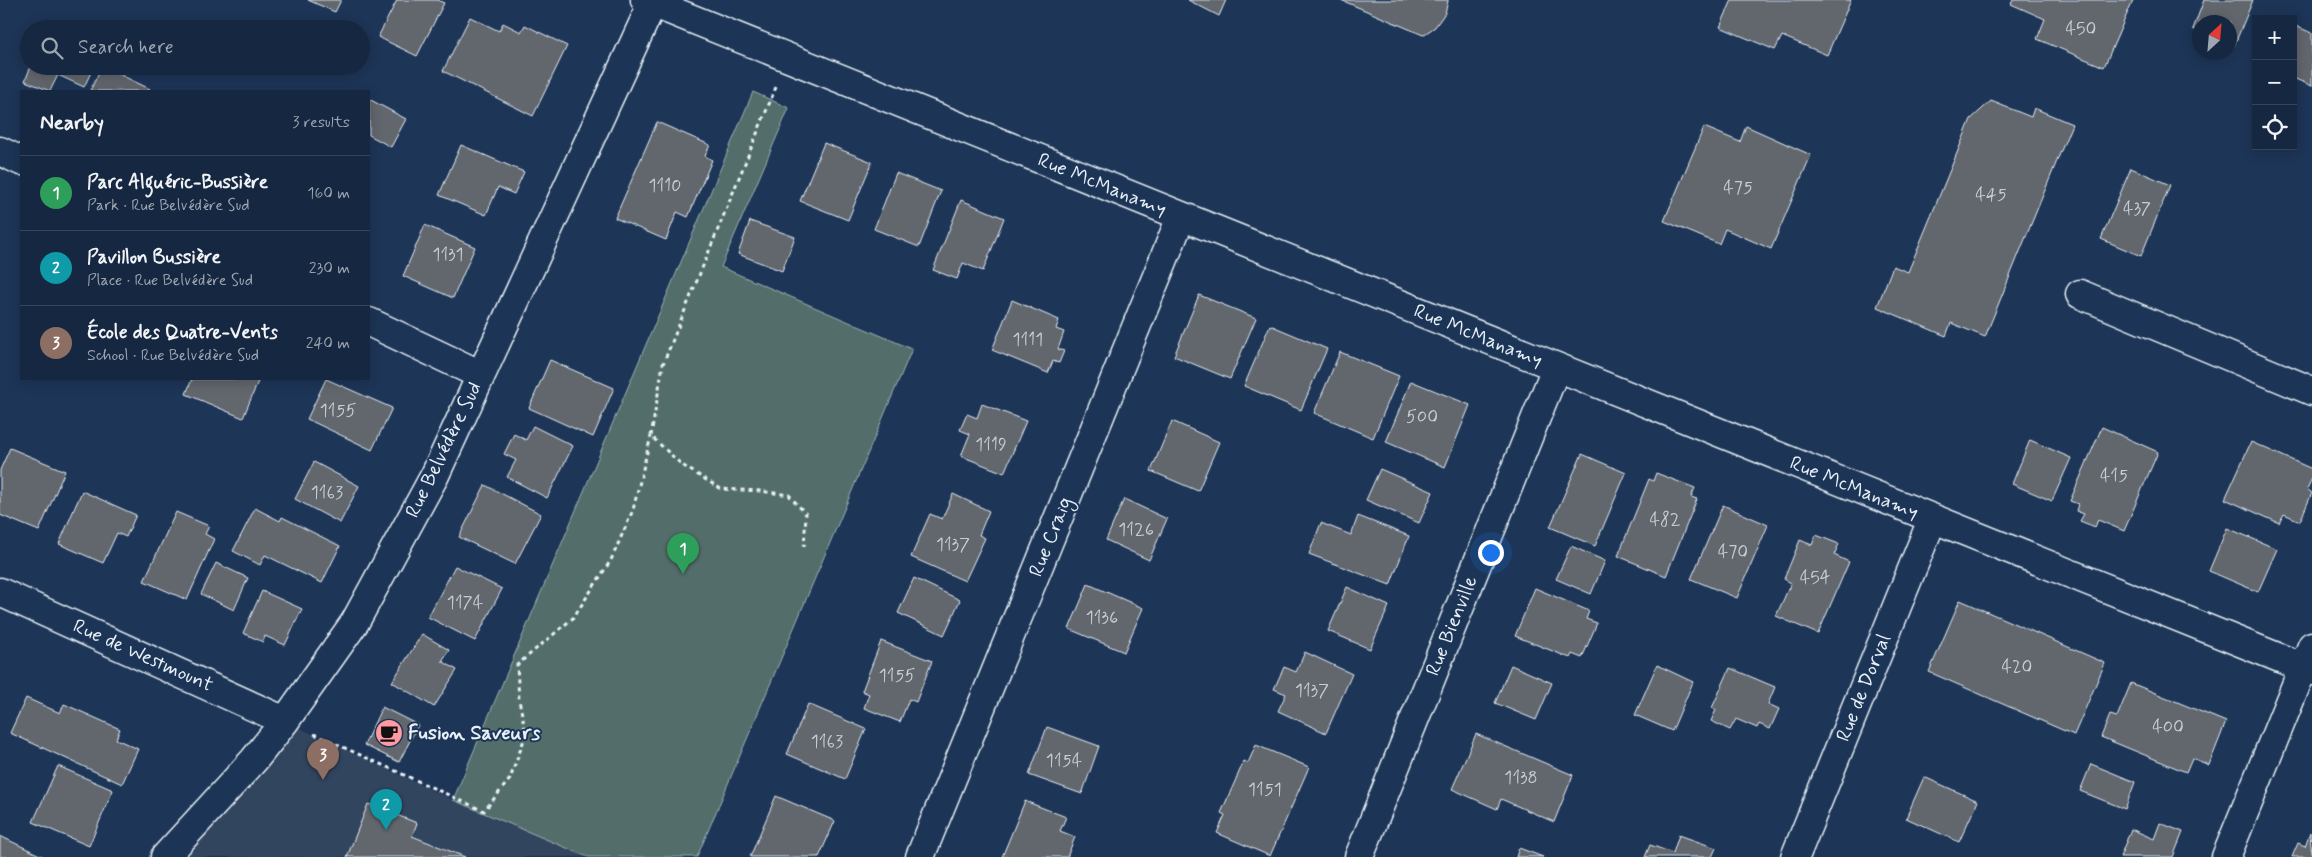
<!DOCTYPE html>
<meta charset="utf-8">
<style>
:root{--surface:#162841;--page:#1f3048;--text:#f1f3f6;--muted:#9ea6b1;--line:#35445a;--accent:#8bbbb9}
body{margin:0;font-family:Mynerve,sans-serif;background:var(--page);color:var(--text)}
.controls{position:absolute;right:15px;top:15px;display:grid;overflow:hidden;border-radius:0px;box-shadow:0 2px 12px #0003}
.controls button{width:45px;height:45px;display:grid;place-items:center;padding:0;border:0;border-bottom:1px solid var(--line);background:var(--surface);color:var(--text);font:25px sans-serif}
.compass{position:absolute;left:2192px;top:15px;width:45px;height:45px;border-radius:50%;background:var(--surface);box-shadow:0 2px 12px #0003;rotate:26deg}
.you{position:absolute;left:1490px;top:552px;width:18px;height:18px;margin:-12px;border:4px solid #fff;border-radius:50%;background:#1a73e8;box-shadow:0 0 0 8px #1a73e833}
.badge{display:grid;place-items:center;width:32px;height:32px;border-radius:50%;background:var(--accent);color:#fff;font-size:16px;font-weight:700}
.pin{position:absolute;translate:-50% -41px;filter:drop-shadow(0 1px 2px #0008)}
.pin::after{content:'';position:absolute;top:26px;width:18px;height:15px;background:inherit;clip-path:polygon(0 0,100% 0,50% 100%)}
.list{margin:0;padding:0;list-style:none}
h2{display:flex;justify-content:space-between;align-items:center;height:65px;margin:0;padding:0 20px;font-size:21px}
h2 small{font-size:16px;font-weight:400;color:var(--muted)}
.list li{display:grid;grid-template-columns:32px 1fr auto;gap:15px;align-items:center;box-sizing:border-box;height:75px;padding:0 20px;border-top:1px solid var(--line)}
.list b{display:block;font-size:19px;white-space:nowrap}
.list p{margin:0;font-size:16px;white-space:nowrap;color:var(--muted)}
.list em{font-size:16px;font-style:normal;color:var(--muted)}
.icon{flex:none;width:28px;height:28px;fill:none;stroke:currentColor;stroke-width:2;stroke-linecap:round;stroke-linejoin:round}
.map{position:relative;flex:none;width:2312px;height:857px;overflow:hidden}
.search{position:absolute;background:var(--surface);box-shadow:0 2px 12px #0003;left:20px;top:20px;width:350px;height:55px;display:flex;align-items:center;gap:12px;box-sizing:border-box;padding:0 18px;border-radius:28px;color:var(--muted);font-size:19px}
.panel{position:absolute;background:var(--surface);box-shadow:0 2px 12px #0003;left:20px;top:90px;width:350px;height:290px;border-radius:0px}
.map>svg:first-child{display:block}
</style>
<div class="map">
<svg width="2312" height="857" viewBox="0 0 2312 857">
<rect width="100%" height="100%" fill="#1d3557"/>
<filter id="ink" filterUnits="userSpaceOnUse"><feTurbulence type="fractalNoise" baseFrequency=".02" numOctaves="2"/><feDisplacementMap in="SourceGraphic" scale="10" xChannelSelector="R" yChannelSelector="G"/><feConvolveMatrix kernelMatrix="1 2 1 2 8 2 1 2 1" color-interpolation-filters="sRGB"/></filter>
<g filter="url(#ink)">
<path fill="#32445e" d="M285,721L453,800L588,857H165Z"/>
<path fill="#536e6b" stroke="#9eb0b2" d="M753,92L789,108L721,267L912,349L697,857H588L453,800Z"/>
<path fill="#62666d" stroke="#e8f1f8" d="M308,0H341L335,12Z
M397,0H437L444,3L417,56L378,37Z
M1188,0H1226L1219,16Z
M1341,0H1448V1L1445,13L1435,27L1423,35Z
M1732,0H1851L1827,55L1782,36L1775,50L1720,27Z
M2013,0H2133L2104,67L2037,39L2045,19L2011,4Z
M2204,0H2253L2234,46L2230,44V22H2200V32L2193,29Z
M470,17L499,31L503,23L521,32L525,25L567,46L533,116L443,71Z
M2293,25L2312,33V86L2293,78Z
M31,66H94L84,87L58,75L50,91L25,81Z
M102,66L150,89L149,91H90Z
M369,99L406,119L391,147L369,135Z
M1991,101L2031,117L2034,108L2072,124L1985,337L1951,323L1946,336L1877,307L1893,266L1908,272L1971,119Z
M657,122L710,145L705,156L712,160L688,217L677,212L666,240L615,218Z
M1746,126L1811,155L1771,249L1725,229L1719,244L1664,221L1704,127L1740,142Z
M824,143L872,162L848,220L800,201Z
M461,145L524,172L514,194L498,187L486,215L439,195Z
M2131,168L2170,185L2141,256L2101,239Z
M896,173L941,191L919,247L874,229Z
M961,200L1004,218L983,271L963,263L957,279L933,270Z
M750,221L795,237L782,271L738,254Z
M425,225L475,247L453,298L403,276Z
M1199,295L1256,318L1230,379L1174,356Z
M1012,300L1059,320L1056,329L1064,332L1058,349L1064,351L1059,363L1053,361L1048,373L992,350Z
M1270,325L1327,349L1301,410L1244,386Z
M1340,352L1399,376L1373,438L1314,413Z
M550,360L614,388L593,437L529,408Z
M192,379H259L243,418L186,394Z
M326,379L392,408L372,450L307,419Z
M1411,381L1470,405L1445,467L1386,442Z
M982,404L1026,421L1004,473L961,456L970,434L960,430L967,414L977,418Z
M1172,421L1219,442L1198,491L1151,471Z
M533,426L573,446L547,498L507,477L516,460L504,454L514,434L526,440Z
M2102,427L2158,452L2124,531L2098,520L2095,527L2080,521L2084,514L2076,511L2078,504L2070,501Z
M2030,440L2071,458L2052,501L2012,484Z
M2251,442L2312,469V478L2307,489L2312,493L2300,521L2284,514L2279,523L2225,499Z
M10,448L65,471L39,531L0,515V470Z
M1582,454L1626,473L1595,546L1550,527Z
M314,462L359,486L340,523L295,499Z
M1380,469L1433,492L1419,523L1366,500Z
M1656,473L1695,488L1691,497L1697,499L1666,576L1618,556L1649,479L1653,481Z
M485,485L541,514L515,564L459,537Z
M82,491L136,515L126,537L117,533L103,563L59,544Z
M953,494L989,511L979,535L985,538L965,581L911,557L930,514L942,519Z
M1124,499L1167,519L1149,560L1106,540Z
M1723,505L1768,525L1737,598L1691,579Z
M255,508L280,521L282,517L340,546L322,583L265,555L260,565L233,551Z
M176,512L209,526L205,534L214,539L187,600L144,581Z
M1358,516L1409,536L1390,585L1309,554L1321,523L1351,535Z
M2227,528L2277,549L2258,592L2209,571Z
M1816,535L1839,544L1834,555L1849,562L1818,634L1776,616L1791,583L1784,579L1800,540L1812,545Z
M1571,546L1605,561L1591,594L1556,579Z
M216,563L248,578L234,610L201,594Z
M455,566L502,589L475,641L428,617Z
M914,578L960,600L944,635L898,613Z
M1088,584L1143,608L1124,652L1069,629Z
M1347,587L1389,606L1370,649L1328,631Z
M1535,588L1589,611L1586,619L1597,623L1582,658L1572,654L1570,658L1515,636Z
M262,591L302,609L285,645L265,636L263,642L243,633Z
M1960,600L2105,663L2074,735L1929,672Z
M422,634L449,650L442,661L457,670L434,707L392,682Z
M881,641L932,661L916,702L909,699L900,722L864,708L869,694L862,691Z
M1305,652L1352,674L1326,733L1278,711L1286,694L1274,689L1284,667L1296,672Z
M1511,665L1552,683L1536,720L1495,703Z
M1657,665L1693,682L1672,731L1635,715Z
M1730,668L1775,687L1768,704L1779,709L1770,729L1759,724L1757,728L1736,719L1730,730L1711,721L1716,710L1712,708Z
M2131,683L2226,722L2209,765L2192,758L2186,772L2101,737L2110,715L2117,717Z
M26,698L60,713L64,704L120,729L116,739L138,749L122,784L10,733Z
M808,704L866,729L845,779L787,754Z
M382,707L418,725L399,762L364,745Z
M1047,727L1099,746L1082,794L1029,775Z
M1476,734L1573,775L1554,822L1501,799L1497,809L1452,789Z
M1256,745L1309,767L1270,856L1217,833L1225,815L1221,813L1244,761L1248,763Z
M2091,764L2135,782L2125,809L2080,791Z
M58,766L113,790L89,846L33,822Z
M1924,777L1978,801L1959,842L1906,818Z
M776,796L835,821L819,857H750Z
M1025,801L1066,817L1060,831L1075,837L1067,857H1002Z
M368,804L417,823L412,836L465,857H347Z
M2160,823L2183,832L2173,857H2120L2131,829L2154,839Z
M2310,832L2312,857H2292L2298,843L2305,846Z
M1679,835L1716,848L1712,857H1645L1650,845L1673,853Z
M0,836L44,857H0Z
M1519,848L1543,857H1516Z"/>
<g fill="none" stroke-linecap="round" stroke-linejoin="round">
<g stroke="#e8f1f8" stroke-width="31">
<path id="minor" d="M645,0L2312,671
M0,151L21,161
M2080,294L2312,391
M369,322L481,375
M0,592L285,721
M165,857L254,760L285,721L355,622L435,475L654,0
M920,857L1181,217
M1359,857L1556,368
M1795,857L1932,520
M2226,857L2312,646"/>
</g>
<path stroke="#e8f1f8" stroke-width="3" stroke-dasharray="4 4" stroke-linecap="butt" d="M776,87L663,364L651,436L682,465L721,489L760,491L789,495L806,514L804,547
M314,734L484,811L510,779L526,734L519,700L517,665L573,618L611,560L633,510L651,436"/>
<use href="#minor" stroke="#1d3557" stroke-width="28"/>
</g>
</g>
<defs>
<g id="cafe-disc" transform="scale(1.4375)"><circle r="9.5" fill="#ff9aa2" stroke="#1d3557"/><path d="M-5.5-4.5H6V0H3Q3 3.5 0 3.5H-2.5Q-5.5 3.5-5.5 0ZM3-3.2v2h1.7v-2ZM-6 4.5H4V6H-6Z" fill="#111"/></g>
</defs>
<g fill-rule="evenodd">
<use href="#cafe-disc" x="389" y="733"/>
</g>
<g text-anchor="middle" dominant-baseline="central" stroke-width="4" stroke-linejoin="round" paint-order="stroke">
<g font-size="18" fill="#c6ced5">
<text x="2081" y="29">450</text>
<text x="665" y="186">1110</text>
<text x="1738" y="188">475</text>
<text x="1991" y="195">445</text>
<text x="2137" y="209">437</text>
<text x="448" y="255">1131</text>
<text x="1028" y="340">1111</text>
<text x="338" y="411">1155</text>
<text x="1422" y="417">500</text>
<text x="991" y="445">1119</text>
<text x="2114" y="476">415</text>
<text x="327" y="493">1163</text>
<text x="1665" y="520">482</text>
<text x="1136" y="530">1126</text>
<text x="953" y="545">1137</text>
<text x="1733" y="552">470</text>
<text x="1815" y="578">454</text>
<text x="465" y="603">1174</text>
<text x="1102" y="618">1136</text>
<text x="2017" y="667">420</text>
<text x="897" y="676">1155</text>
<text x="1312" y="691">1137</text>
<text x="2168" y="727">400</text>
<text x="827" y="742">1163</text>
<text x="1064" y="761">1154</text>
<text x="1521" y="778">1138</text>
<text x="1265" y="790">1151</text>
</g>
<g font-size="20" fill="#e8f1f8" stroke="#1d3557">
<text transform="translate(1102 185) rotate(22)">Rue McManamy</text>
<text transform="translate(1478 336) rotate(22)">Rue McManamy</text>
<text transform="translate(444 450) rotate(-64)">Rue Belvédère Sud</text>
<text transform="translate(1854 488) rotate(22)">Rue McManamy</text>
<text transform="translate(1051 537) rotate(-68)">Rue Craig</text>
<text transform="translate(1452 626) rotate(-68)">Rue Bienville</text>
<text transform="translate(143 656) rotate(24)">Rue de Westmount</text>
<text transform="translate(1864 688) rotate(-68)">Rue de Dorval</text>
</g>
<g font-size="20" font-weight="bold" fill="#e8f1f8" stroke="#1d3557" text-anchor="start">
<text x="408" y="733">Fusion Saveurs</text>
</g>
</g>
</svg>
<div class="controls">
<button>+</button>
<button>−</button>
<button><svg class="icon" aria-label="locate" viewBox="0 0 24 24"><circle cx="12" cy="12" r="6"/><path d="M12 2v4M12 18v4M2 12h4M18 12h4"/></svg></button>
</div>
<svg class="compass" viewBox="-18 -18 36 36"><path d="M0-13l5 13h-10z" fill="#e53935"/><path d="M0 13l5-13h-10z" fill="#9ea6b1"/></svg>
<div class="you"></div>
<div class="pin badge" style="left:683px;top:574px;background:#2e9e5b">1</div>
<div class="pin badge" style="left:386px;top:830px;background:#0f9aa8">2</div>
<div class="pin badge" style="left:323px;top:780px;background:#8d6e63">3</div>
<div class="search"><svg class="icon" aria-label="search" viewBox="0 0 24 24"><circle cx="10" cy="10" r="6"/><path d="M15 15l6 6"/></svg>Search here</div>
<section class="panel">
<h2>Nearby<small>3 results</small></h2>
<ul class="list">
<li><span class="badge" style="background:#2e9e5b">1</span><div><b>Parc Alguéric-Bussière</b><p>Park · Rue Belvédère Sud</p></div><em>160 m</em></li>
<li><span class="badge" style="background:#0f9aa8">2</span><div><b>Pavillon Bussière</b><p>Place · Rue Belvédère Sud</p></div><em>230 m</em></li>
<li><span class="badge" style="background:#8d6e63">3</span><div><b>École des Quatre-Vents</b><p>School · Rue Belvédère Sud</p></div><em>240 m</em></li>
</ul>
</section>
</div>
